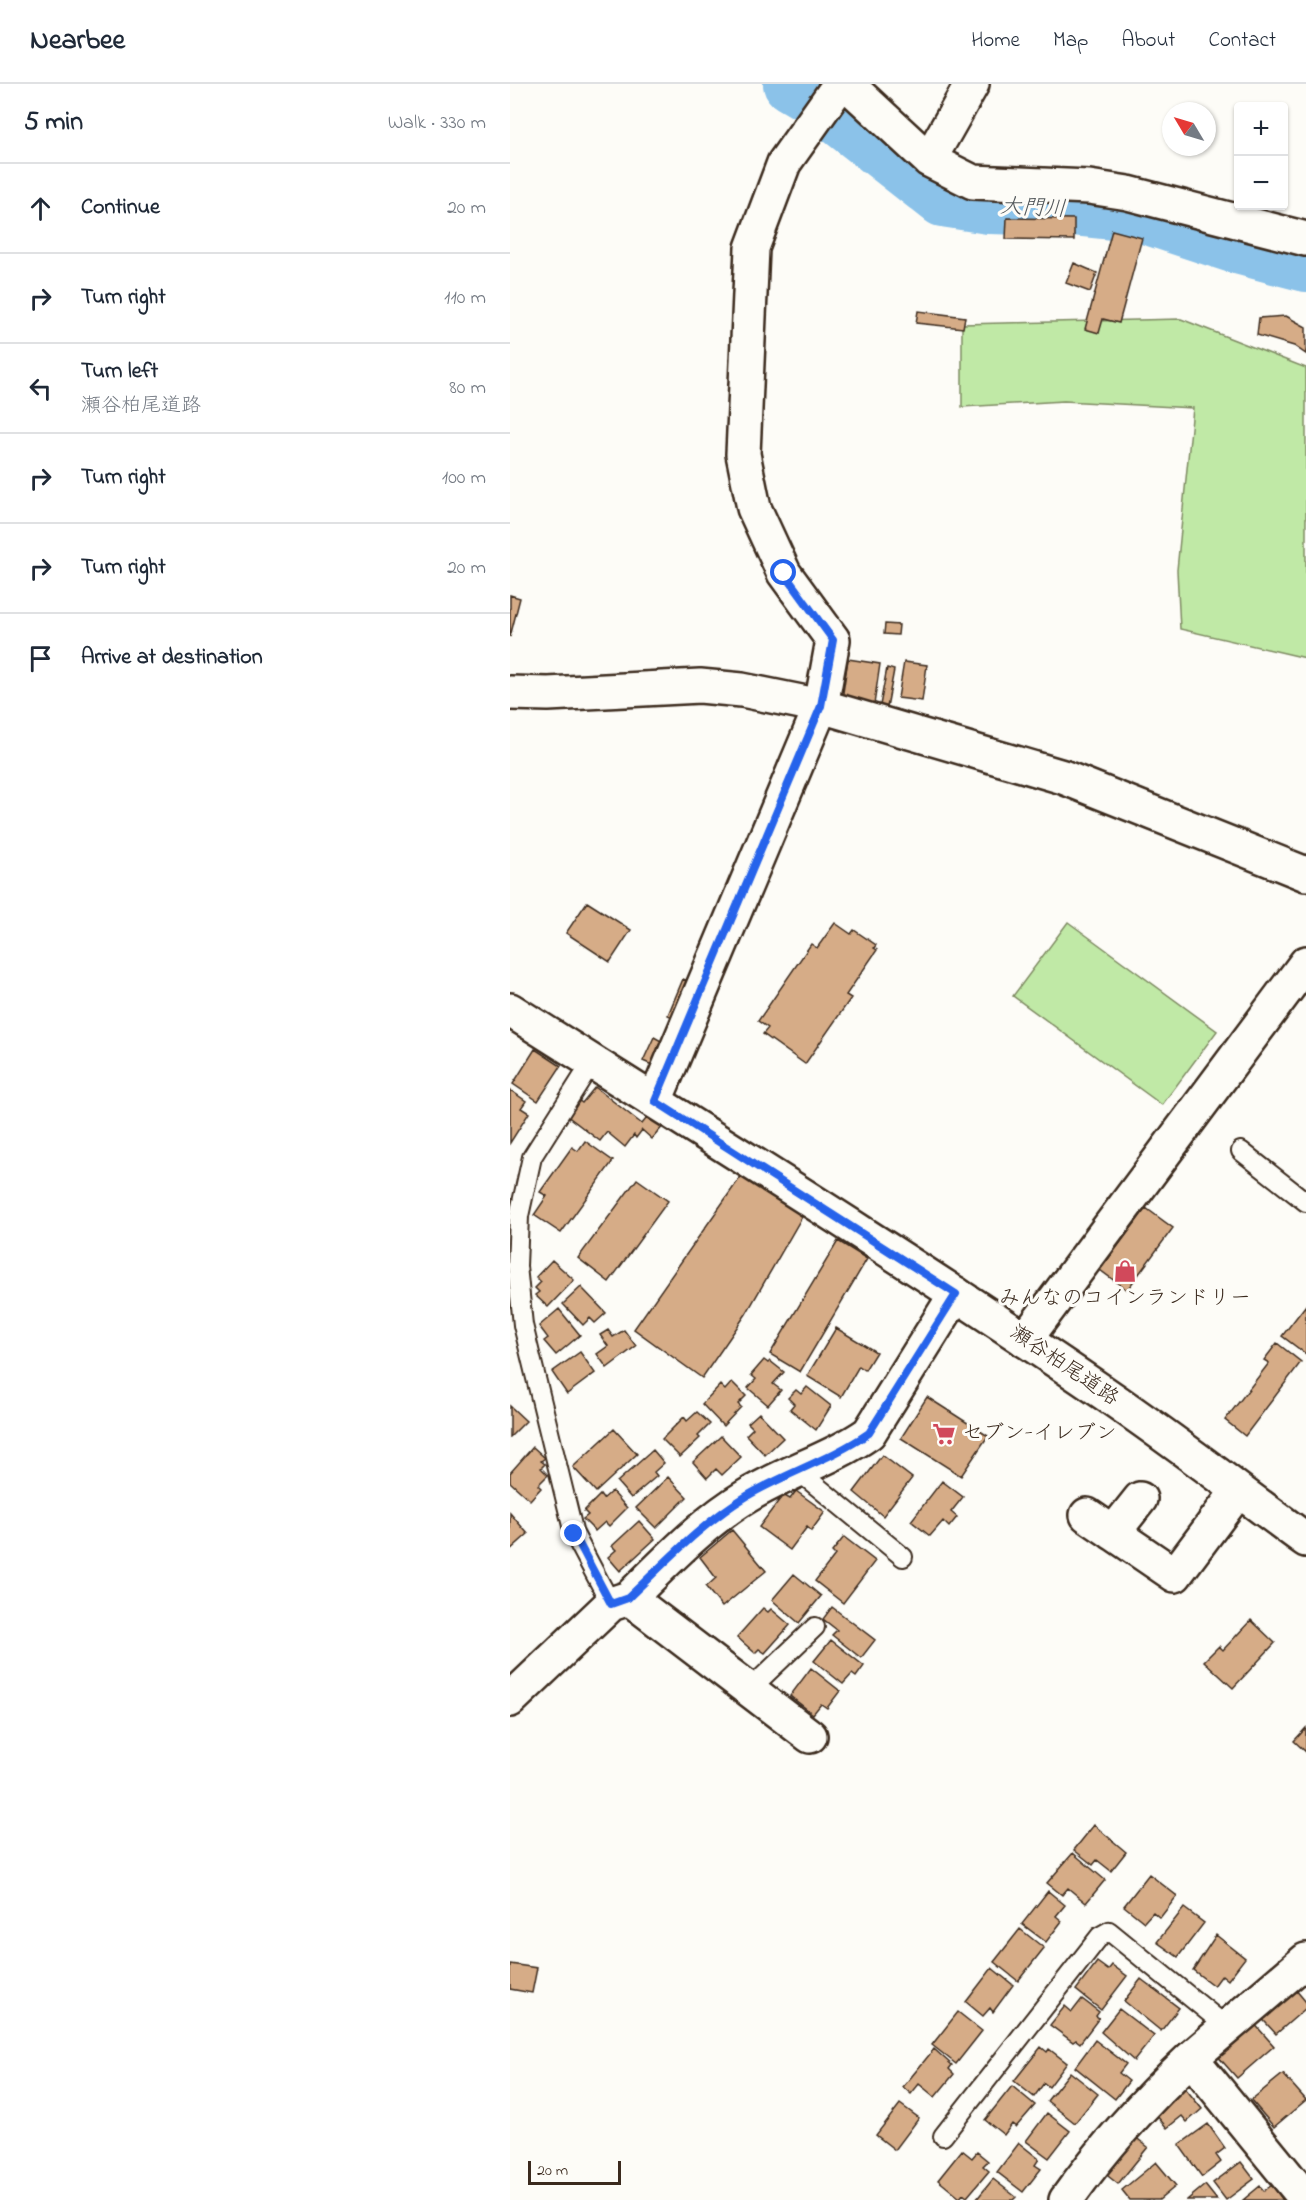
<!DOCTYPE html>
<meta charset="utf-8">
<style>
:root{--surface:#fff;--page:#f6f6f7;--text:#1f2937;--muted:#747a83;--line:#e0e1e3}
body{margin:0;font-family:"Indie Flower","Klee One",sans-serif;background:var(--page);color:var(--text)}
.controls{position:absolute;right:18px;top:18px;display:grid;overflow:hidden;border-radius:6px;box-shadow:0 2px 4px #0004}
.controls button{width:54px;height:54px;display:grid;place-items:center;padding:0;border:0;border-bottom:2px solid var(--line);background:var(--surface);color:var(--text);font:30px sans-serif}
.compass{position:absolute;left:652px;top:18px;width:54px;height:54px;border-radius:50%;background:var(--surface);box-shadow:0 2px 4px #0004;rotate:308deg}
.scale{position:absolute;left:18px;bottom:15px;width:93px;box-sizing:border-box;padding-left:6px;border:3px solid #3b2a1e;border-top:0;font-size:16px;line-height:21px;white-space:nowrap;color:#3b2a1e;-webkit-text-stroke:4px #fdfcf7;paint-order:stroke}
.stop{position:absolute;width:18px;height:18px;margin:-14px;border:4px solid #2563eb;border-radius:50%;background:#fff}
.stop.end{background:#2563eb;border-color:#fff;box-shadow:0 2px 6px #0008}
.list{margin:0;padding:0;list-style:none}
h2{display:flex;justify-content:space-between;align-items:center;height:78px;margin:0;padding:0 24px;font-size:26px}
h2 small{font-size:20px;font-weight:400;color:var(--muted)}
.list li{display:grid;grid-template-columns:39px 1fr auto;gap:18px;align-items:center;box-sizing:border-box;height:90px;padding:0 24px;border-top:2px solid var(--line)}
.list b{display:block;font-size:22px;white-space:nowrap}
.list p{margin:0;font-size:20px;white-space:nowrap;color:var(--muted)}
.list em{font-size:20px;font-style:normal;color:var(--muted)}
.icon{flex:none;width:33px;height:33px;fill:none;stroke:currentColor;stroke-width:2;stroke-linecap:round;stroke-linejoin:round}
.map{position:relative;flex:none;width:796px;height:2116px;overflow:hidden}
header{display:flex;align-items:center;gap:36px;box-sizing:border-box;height:84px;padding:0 30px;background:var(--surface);border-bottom:2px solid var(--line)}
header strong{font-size:28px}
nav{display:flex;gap:33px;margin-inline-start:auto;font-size:21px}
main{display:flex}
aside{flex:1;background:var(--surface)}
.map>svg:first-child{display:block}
</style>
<header>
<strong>Nearbee</strong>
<nav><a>Home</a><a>Map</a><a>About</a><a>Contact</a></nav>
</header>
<main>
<aside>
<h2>5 min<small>Walk · 330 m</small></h2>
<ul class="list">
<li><svg class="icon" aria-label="ahead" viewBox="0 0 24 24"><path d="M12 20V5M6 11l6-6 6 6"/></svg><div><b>Continue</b></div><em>20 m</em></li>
<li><svg class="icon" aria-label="right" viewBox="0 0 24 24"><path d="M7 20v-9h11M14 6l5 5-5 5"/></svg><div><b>Turn right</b></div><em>110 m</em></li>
<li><svg class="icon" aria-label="left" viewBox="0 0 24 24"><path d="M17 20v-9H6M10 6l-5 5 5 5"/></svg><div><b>Turn left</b><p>瀬谷柏尾道路</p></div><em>80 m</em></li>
<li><svg class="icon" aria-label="right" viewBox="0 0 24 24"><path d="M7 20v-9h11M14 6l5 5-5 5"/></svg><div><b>Turn right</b></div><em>100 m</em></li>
<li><svg class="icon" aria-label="right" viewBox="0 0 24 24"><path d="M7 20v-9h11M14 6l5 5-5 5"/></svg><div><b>Turn right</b></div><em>20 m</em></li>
<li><svg class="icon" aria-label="arrive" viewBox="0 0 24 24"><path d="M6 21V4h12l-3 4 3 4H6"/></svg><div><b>Arrive at destination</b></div></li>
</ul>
</aside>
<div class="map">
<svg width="796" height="2116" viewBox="0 0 796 2116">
<rect width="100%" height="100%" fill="#fdfcf7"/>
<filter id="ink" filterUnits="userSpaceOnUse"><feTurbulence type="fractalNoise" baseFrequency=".0167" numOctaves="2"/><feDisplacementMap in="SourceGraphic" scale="12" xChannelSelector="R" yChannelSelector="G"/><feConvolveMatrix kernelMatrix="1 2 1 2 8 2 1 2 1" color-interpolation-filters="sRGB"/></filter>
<g filter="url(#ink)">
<path fill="#c0e9a6" stroke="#7e8a62" stroke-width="1.5" d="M671,235L796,284V574L670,545L667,486L683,324L554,317L452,323V240Z
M558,838L707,947L652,1021L503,912Z"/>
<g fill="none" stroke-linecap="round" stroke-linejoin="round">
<path stroke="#8bc2e9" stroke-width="56" d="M281,0L303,13L433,115L479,122L562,124L632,131L723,161L796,180"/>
</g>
<path fill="#d6ac87" stroke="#3b2a1e" stroke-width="1.5" d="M497,134L564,135V156L496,155Z
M602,146L632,154L609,239L593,235L589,249L575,245Z
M564,179L587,189L580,208L556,199Z
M408,227L455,233L453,244L406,239Z
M776,232L796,243V270L784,262L747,251L749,234Z
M0,511L10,514L0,553Z
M375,540L389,541L388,551L374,550Z
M338,575L370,580L363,627L331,622Z
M394,578L417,581L412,617L388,614Z
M377,584L384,586L375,634L368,632Z
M77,818L121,846L100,878L56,849Z
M325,839L341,850L344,846L366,861L364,864L367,866L336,911L341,914L295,980L253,950L258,944L248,937L301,860L307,864Z
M173,895L183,899L168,936L158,931Z
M144,953L153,958L142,981L133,977Z
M25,965L51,982L28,1017L3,1000Z
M85,1003L132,1040L140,1030L154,1041L142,1055L132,1046L126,1054L124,1051L115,1063L97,1048L90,1057L56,1031L68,1016L72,1019Z
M0,1006L16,1017L11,1024L19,1029L0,1059Z
M75,1057L103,1077L51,1149L24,1131L37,1112L30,1108L62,1063L68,1067Z
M232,1091L293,1131L236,1230L192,1294L124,1245Z
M127,1095L158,1117L99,1198L68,1174Z
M636,1124L663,1144L617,1206L590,1186Z
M328,1157L357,1175L290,1288L260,1270Z
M42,1176L64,1196L38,1223L25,1211L29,1208L25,1204L31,1198L26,1193Z
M71,1203L96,1229L85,1239L80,1234L73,1241L53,1220Z
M796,1221V1270L772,1252Z
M49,1225L70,1251L46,1271L34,1257L38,1254L29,1242Z
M326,1244L366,1268L355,1286L349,1282L331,1313L297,1292Z
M98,1246L103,1253L114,1246L126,1262L97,1284L87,1270L98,1262L90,1251Z
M767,1259L791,1278L735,1352L715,1336L759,1279L754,1276Z
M70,1268L85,1289L57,1310L42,1288Z
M254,1276L258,1279L260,1277L274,1288L263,1300L271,1306L258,1321L238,1304L246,1295L241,1291Z
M222,1298L236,1312L228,1320L231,1323L213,1342L192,1320L210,1301L215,1306Z
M297,1303L321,1322L306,1346L280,1325L284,1320L278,1314L286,1306L291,1310Z
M417,1313L478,1352L451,1392L391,1354Z
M0,1322L16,1337L0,1353Z
M187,1328L200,1340L188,1352L190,1354L170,1373L152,1355L174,1333L177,1337Z
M249,1329L273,1354L255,1371L236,1351L243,1344L238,1339Z
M104,1345L127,1370L86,1408L63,1383Z
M211,1352L231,1373L212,1391L206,1385L197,1394L183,1378Z
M23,1363L35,1374L31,1377L35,1380L31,1384L38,1391L28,1401L31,1404L20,1416L0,1398V1389Z
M143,1366L154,1379L144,1388L147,1392L121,1414L107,1398Z
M372,1371L402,1394L373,1432L344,1408Z
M158,1393L177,1413L146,1444L126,1424Z
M432,1397L453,1413L441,1428L447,1433L439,1443L433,1437L420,1452L401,1437Z
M102,1407L117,1424L99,1442L95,1438L85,1447L73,1435L78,1431L74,1427L90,1411L93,1415Z
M286,1407L315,1428L301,1447L297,1443L280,1466L249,1443L273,1411L280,1415Z
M0,1429L18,1450L0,1466Z
M129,1437L145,1455L110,1487L98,1473L106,1466L102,1462Z
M222,1446L256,1487L212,1523L196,1503L206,1494L190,1473Z
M334,1453L365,1477L333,1519L305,1497L325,1471L322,1468Z
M284,1490L311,1512L289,1539L262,1516Z
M322,1523L365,1556L351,1574L322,1551L327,1546L313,1535Z
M253,1524L258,1528L261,1525L280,1541L255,1569L249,1565L245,1569L227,1553Z
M741,1536L765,1559L723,1604L694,1577L709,1562L713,1566Z
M321,1556L354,1582L346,1593L342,1590L333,1600L304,1577Z
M301,1584L330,1607L317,1624L311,1620L303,1630L280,1612Z
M796,1644V1668L784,1657Z
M584,1741L616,1768L601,1787L587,1776L583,1781L564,1766Z
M563,1769L595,1796L576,1819L558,1804L552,1811L537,1799Z
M639,1790L667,1812L650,1834L643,1828L634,1838L614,1822Z
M538,1807L555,1821L546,1832L552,1837L536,1858L512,1840Z
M674,1824L694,1839L668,1873L647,1858Z
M510,1845L534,1864L508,1897L484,1878Z
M706,1851L735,1874L718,1896L712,1891L704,1902L683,1886Z
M587,1878L598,1886L602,1881L617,1892L591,1926L566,1906Z
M0,1880L27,1884L22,1909L0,1905Z
M482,1884L503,1901L483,1928L480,1924L473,1932L456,1918Z
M631,1895L669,1924L651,1947L614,1917Z
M780,1899L796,1918V1924L766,1950L746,1928Z
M572,1915L589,1928L586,1932L589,1934L570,1959L566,1956L563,1958L540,1941L555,1922L562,1928Z
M609,1925L644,1952L624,1977L591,1948Z
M448,1928L472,1947L446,1980L422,1961Z
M742,1937L764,1962L727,1994L705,1969Z
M585,1956L616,1980L609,1989L619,1997L605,2015L565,1983Z
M531,1963L537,1968L539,1965L557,1979L539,2003L534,1999L524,2013L504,1997Z
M424,1965L442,1981L439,1985L444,1990L425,2013L409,2000L401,2010L393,2003Z
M560,1988L588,2010L565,2039L537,2017Z
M773,1990L796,2016L764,2043L741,2016Z
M671,1999L692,2025L677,2038L672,2032L657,2044L641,2025Z
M502,2002L525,2021L506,2043L502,2040L494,2051L475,2036Z
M390,2020L409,2034L385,2066L366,2051Z
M537,2029L560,2047L539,2074L516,2057Z
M698,2040L715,2064L706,2071L711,2078L692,2093L669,2061Z
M619,2048L638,2063L608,2100L589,2085Z
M509,2059L529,2075L525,2081L531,2085L513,2108L487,2088Z
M452,2066L462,2074L467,2068L478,2077L473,2082L479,2087L457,2113L453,2110L450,2114L428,2096Z
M646,2078L666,2102L649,2116H620L612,2106Z
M731,2078L744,2095L716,2116L703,2099Z
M483,2095L506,2113L503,2116H466Z
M695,2101L707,2116H677Z
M762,2101L773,2116H733L750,2102L754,2107Z"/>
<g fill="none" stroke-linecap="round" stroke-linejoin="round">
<g stroke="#3b2a1e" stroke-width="22">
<path id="lane" d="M82,978L22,1073L9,1132L7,1182L13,1241L64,1450L101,1520
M731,1067L796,1118
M287,1386L393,1473
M239,1606L305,1543
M433,2052L590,1852L599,1847L717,1943"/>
</g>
<g stroke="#3b2a1e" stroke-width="38">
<path id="street" d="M337,0L419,76L463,98L579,103L618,109L796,155
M419,76L462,0
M0,609L38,610L190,602L232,606L311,622L553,693L796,790
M145,1017L311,622L323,556L274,489L244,424L233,370L242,164L274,79L330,0
M515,1256L796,879
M577,1431L665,1491L728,1407
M603,1449L630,1415
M119,1514L300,1652
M0,1616L101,1520L119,1514C156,1478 192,1439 237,1412C276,1388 322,1375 359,1349L446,1210
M796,1876L681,1974L796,2115
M556,2116C593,2064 634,2018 681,1974"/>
</g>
<g stroke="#3b2a1e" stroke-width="38">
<path id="secondary" d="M0,926C199,1052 399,1176 594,1309C663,1356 729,1407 796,1456"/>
</g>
<use href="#lane" stroke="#fdfcf7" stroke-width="18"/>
<use href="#street" stroke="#fdfcf7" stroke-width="33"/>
<use href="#secondary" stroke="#fdfcf7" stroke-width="33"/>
</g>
</g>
<g fill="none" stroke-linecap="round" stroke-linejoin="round" filter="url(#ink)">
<path stroke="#2563eb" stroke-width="8" d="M64,1450L101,1520L118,1514C156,1478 192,1439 237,1412C276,1389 322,1375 359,1349L446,1210L145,1017L311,622L323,556L274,489"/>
</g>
<defs>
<g id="shop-bare" transform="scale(1.8)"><path d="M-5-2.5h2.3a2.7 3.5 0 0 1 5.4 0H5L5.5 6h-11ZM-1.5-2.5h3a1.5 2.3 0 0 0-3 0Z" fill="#d1495b" stroke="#fdfcf7" stroke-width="2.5" paint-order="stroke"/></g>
<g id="supermarket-bare" transform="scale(1.8)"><path d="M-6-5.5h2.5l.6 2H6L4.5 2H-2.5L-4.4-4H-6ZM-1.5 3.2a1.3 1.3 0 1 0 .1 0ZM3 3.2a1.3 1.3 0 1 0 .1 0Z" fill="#d1495b" stroke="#fdfcf7" stroke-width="2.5" paint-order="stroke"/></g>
</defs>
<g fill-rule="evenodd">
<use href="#shop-bare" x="615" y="1187"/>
<use href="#supermarket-bare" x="434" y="1350"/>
</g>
<g text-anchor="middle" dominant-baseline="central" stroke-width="6" stroke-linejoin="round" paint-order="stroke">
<g font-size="21" fill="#3b2a1e" stroke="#fdfcf7">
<text x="615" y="1215">みんなのコインランドリー</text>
<text x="452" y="1350" text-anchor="start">セブン-イレブン</text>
</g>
<g font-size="21" fill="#3b2a1e" stroke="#fdfcf7">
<text transform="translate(554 1282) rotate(34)">瀬谷柏尾道路</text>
</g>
<g font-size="22" font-style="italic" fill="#53585b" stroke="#fdfcf7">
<text transform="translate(523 125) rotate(3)">大門川</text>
</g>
</g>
</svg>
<div class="controls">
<button>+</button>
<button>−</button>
</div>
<svg class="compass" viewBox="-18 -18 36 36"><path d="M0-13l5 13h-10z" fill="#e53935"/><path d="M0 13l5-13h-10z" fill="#747a83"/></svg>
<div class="scale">20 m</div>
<div class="stop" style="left:274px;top:489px"></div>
<div class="stop end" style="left:64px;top:1450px"></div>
</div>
</main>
